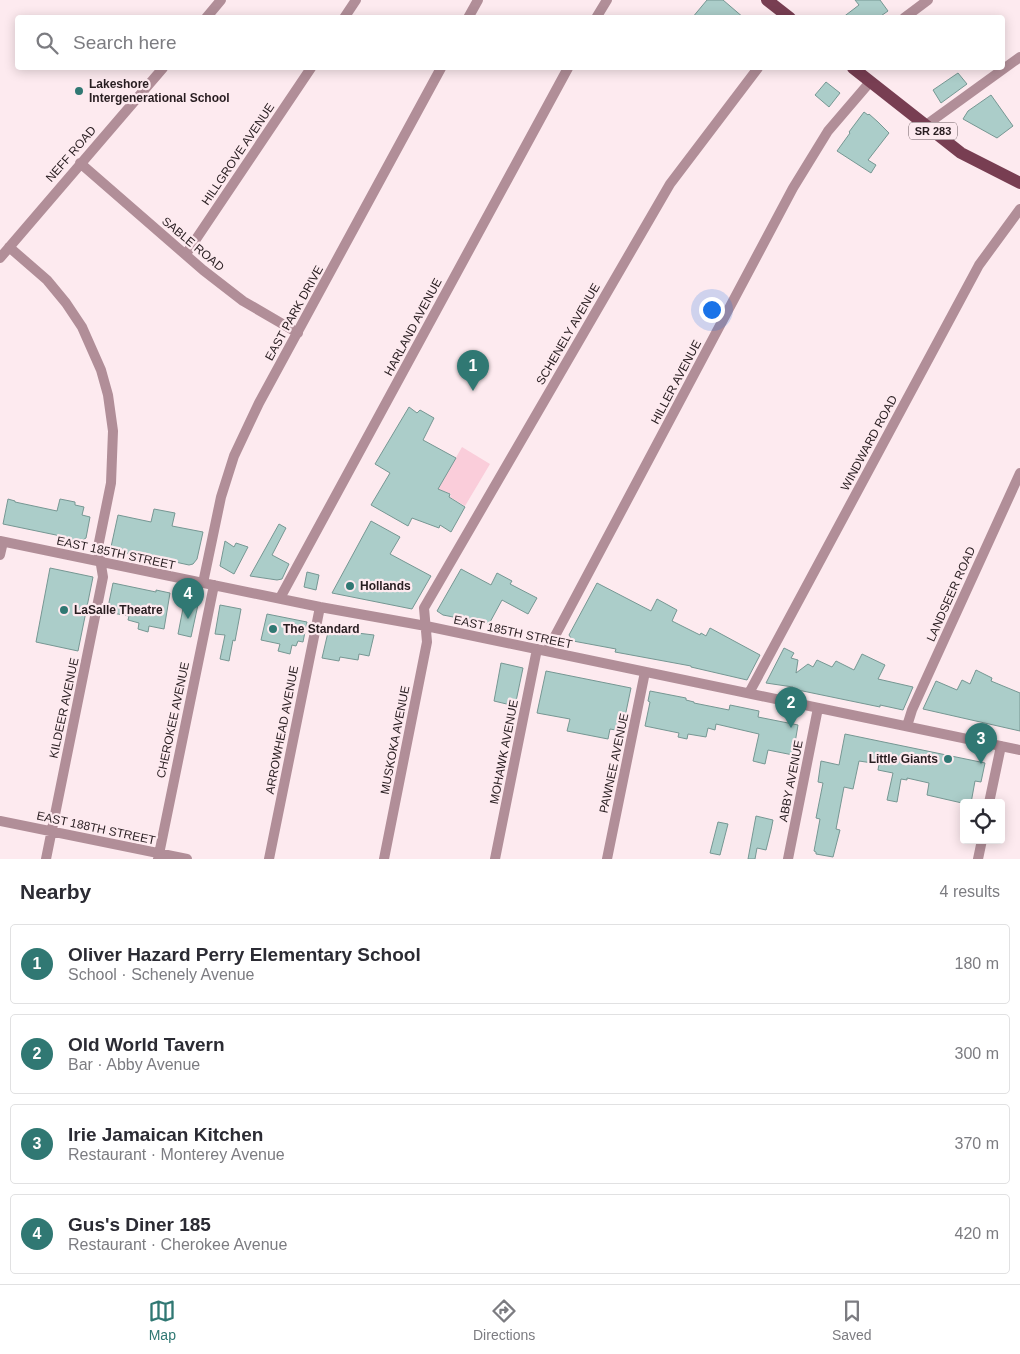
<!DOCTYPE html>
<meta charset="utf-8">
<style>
:root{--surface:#fff;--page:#f7f7f7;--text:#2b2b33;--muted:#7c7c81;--line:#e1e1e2;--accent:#307873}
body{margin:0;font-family:Arial,sans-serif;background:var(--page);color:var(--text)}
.controls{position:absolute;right:15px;bottom:15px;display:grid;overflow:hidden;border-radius:5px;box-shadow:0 2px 12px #0003}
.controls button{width:45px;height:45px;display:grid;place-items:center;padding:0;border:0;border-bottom:1px solid var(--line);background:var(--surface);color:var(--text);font:25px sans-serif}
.you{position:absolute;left:711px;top:309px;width:18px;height:18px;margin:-12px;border:4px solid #fff;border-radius:50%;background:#1a73e8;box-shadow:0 0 0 8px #1a73e833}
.badge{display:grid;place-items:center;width:32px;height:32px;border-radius:50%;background:var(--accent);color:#fff;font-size:16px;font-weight:700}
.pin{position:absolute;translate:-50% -41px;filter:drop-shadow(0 1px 2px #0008)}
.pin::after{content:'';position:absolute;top:26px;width:18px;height:15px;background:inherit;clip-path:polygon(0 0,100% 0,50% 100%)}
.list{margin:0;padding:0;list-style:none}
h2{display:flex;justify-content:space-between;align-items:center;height:65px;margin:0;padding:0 20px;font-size:21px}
h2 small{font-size:16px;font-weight:400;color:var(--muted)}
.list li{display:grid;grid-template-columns:32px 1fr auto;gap:15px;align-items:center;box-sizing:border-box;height:80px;margin:0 10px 10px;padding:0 10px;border:1px solid var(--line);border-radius:5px}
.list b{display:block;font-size:19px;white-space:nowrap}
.list p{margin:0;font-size:16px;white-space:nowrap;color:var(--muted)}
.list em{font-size:16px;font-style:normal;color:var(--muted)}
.icon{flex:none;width:28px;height:28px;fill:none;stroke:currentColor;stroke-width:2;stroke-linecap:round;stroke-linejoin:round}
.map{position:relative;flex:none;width:1020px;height:859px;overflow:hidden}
.search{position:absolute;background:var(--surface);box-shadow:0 2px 12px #0003;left:15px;right:15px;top:15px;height:55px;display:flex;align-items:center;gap:12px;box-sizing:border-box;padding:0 18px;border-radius:5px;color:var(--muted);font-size:19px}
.sheet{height:425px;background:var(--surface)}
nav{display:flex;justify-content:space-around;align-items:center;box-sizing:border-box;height:70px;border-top:1px solid var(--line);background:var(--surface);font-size:14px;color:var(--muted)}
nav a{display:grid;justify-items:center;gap:2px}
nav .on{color:var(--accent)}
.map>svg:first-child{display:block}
</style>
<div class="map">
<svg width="1020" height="859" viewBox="0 0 1020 859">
<rect width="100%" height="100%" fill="#fdeaef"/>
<path fill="#facdda" d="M462,447L490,464L465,506L450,497L451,494L438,489Z"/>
<path fill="#abcdc9" stroke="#769793" d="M707,0H723L744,18H692Z
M855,0H880L888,11L878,18H842L859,5Z
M958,73L967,84L941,103L933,90Z
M826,82L840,93L829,107L815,95Z
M991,95L1013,126L997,138L963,119L968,111Z
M864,112L868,115L869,114L878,122L889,133L868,160L876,165L871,173L837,151L850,133L849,132Z
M409,407L417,413L420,410L434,418L423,440L456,458L438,489L450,494L449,497L465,507L451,532L440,525L439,528L412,518L408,526L371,505L390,473L375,464Z
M8,499L15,501V502L57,511L60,499L75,502V505L84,507L82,515L90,517L86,538L81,541L76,542L69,540V538H60L56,535L3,524Z
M154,509L175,513L172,526L203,532L197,559L193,564L189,565L166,560V562L114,550V548L111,547L118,515L151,522Z
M371,521L400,537L390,554L431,576L412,609L332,593Z
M279,524L286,528L272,555L289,564L282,579L277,580L250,576Z
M225,541L234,547L236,543L248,547L234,574L220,566Z
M50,568L93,577L78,651L36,642Z
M461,569L491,585L497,573L512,581L510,584L537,598L528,614L502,600L489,624L443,615L437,611Z
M307,572L319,575L316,590L304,587Z
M113,583L156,592V590L170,593L164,629L149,626L148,632L138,629L139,623L128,620L129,616L107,612Z
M597,583L651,611L657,599L677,610L672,621L700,635L701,633L706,636L710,628L760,655L747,680L691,667V666L615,652L616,649L573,641L569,635Z
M185,598L199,600L191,637L178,634Z
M220,605L241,609L235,641L233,640L229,661L220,659L225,635L215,634Z
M267,614L307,622L303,642L298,641L296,646L292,645L290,654L278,651L280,644L261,640Z
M329,628L349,632L374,635L369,656L359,654L358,660L340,657L339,661L322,658Z
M784,648L794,653L791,658L798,660L796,673L808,664L813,667L817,660L832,667L836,661L854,670L862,654L885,665L878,679L913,687L903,710L880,705V707L793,689V687L766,683Z
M501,663L523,668L515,706L494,701Z
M976,670L992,678L991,681L1020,693V731L923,709L936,681L957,690L962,680L970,684Z
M546,671L631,688L622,731L610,729L608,739L567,731L570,719L537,713Z
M650,691L686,698V700L694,702V703L729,710L730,705L759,711L758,717L798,725L793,755L768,750L765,764L753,761L759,734L716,724L715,730L708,728L706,737L688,734L687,739L678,737L679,733L645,726L650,702L648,701Z
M845,734L985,763L981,782L975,781L971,803H962L927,795L929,783L907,778V780L901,779L897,802L887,800L893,773L878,770L879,764L859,761L853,789L844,787L836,829L840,830L833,857L816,854V852L814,851L820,819L816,818L823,783L818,782L821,761L839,765Z
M756,816L773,820L771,830L766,850L757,848L755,859H748Z
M718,822L728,824L720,855L710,853Z"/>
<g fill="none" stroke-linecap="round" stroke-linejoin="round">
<path stroke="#b18e98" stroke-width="10" d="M206,18L221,0
M344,18L356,0
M468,18L478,0
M596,18L607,0
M904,18L928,0
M926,125L1020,57
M80,163L203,270L243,301L298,333
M9,247L47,280L66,303L82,327L101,370L108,395L113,431L111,483L98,547L103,577L46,859
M186,254L311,68
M0,258L163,68
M0,541L320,607L426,626L1020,750
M0,555L3,542
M203,583L221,497L234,456L259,403L441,68
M280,598L568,68
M547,651L793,188L828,131L870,82
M749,693L979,265L1020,209
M907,726L912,710L1020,473
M989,803L1001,746
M0,821L187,859
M158,859L214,585
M269,859L320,607
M384,859L427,642L424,608L670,184L758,68
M495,859L537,649
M607,859L645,672
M788,859L818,708
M978,859L982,840"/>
<path stroke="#783e52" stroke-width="12" d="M767,0L790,18
M853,68L961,153L1020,183"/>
</g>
<g fill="#307873" stroke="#fdeaef" stroke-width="2">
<circle cx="79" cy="91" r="5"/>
<circle cx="350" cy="586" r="5"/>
<circle cx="64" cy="610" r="5"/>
<circle cx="273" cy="629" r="5"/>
<circle cx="948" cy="759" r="5"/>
</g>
<g text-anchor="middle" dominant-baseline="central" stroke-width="4.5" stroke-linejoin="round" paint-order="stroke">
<rect fill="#fdeaef" stroke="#685a5e" stroke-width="1" x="909" y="122.5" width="48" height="17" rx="4"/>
<g font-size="11" font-weight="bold" fill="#281d20">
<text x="933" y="131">SR 283</text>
</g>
<g font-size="12" font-weight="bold" fill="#281d20" stroke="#fdeaef" text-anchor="start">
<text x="89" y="84">Lakeshore<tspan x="89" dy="14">Intergenerational School</tspan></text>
<text x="360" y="586">Hollands</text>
<text x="74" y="610">LaSalle Theatre</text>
<text x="283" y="629">The Standard</text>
<text x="938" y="759" text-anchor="end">Little Giants</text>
</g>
<g font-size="12" fill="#281d20" stroke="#fdeaef">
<text transform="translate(71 154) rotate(-49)">NEFF ROAD</text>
<text transform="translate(238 154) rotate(-56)">HILLGROVE AVENUE</text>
<text transform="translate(193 244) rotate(40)">SABLE ROAD</text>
<text transform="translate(294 313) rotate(-61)">EAST PARK DRIVE</text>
<text transform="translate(413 327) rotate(-62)">HARLAND AVENUE</text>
<text transform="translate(568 334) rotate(-60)">SCHENELY AVENUE</text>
<text transform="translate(676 382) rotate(-62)">HILLER AVENUE</text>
<text transform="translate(869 443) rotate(-62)">WINDWARD ROAD</text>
<text transform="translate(116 553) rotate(12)">EAST 185TH STREET</text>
<text transform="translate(951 594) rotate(-66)">LANDSEER ROAD</text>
<text transform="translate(513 632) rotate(12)">EAST 185TH STREET</text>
<text transform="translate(64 708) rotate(-78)">KILDEER AVENUE</text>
<text transform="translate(173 720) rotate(-78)">CHEROKEE AVENUE</text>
<text transform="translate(282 730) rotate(-79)">ARROWHEAD AVENUE</text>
<text transform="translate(395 740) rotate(-79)">MUSKOKA AVENUE</text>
<text transform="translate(504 752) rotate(-79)">MOHAWK AVENUE</text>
<text transform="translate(614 763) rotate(-78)">PAWNEE AVENUE</text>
<text transform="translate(791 781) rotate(-79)">ABBY AVENUE</text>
<text transform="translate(96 828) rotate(12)">EAST 188TH STREET</text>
</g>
</g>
</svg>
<div class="controls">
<button><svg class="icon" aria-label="locate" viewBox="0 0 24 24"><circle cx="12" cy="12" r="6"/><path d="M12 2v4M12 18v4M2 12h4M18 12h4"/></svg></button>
</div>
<div class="you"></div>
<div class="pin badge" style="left:473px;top:391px">1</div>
<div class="pin badge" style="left:791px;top:728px">2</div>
<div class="pin badge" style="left:981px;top:764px">3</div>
<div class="pin badge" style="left:188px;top:619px">4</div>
<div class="search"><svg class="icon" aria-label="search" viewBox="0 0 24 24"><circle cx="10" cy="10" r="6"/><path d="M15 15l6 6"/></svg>Search here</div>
</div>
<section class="sheet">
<h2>Nearby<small>4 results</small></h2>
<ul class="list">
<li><span class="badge">1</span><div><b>Oliver Hazard Perry Elementary School</b><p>School · Schenely Avenue</p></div><em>180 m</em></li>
<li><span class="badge">2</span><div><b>Old World Tavern</b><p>Bar · Abby Avenue</p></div><em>300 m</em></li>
<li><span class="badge">3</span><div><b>Irie Jamaican Kitchen</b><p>Restaurant · Monterey Avenue</p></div><em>370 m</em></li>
<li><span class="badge">4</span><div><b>Gus's Diner 185</b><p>Restaurant · Cherokee Avenue</p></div><em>420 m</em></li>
</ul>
</section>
<nav>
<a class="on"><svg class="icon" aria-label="map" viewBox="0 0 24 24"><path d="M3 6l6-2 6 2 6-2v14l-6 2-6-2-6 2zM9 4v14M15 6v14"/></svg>Map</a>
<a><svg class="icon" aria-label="directions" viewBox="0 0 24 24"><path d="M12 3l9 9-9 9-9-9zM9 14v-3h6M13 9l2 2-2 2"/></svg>Directions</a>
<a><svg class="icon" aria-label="saved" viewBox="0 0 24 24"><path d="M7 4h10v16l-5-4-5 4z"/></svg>Saved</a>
</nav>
